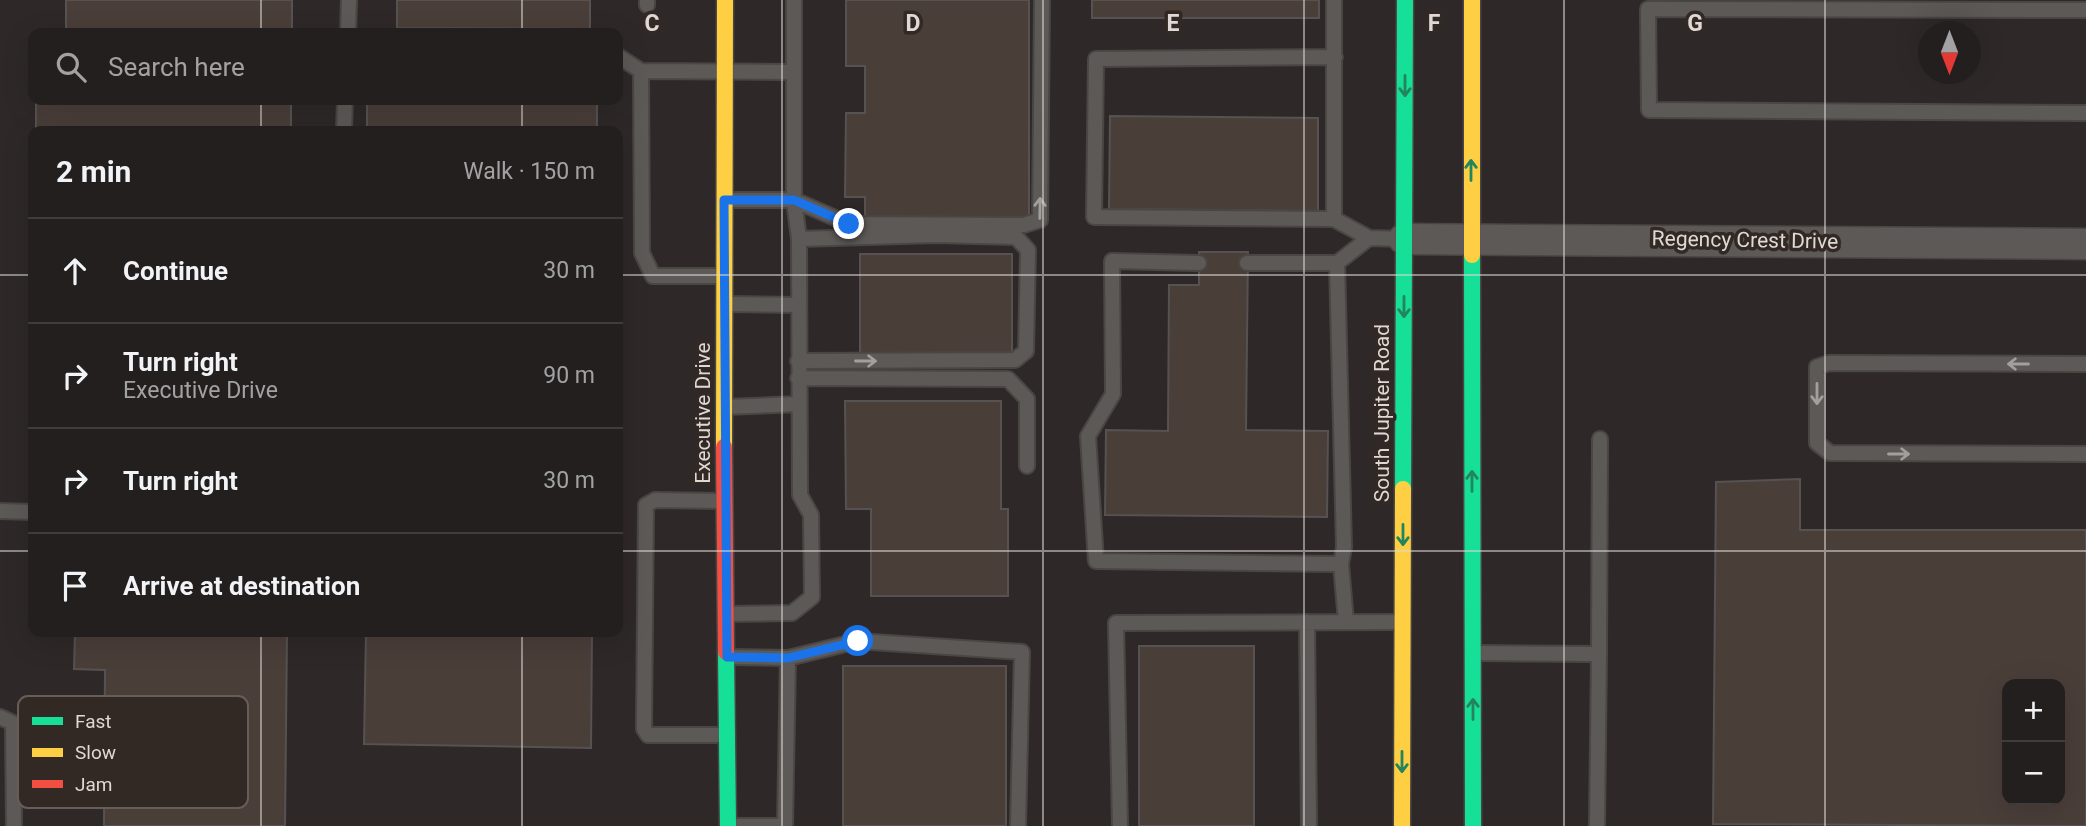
<!DOCTYPE html>
<meta charset="utf-8">
<style>
:root{--surface:#221f1e;--page:#2a2727;--text:#f1f3f6;--muted:#a2a2a4;--line:#3f3d3c}
body{margin:0;font-family:Roboto,sans-serif;background:var(--page);color:var(--text)}
.controls{position:absolute;right:21px;bottom:21px;display:grid;overflow:hidden;border-radius:14px;box-shadow:0 7px 28px #0002}
.controls button{width:63px;height:63px;display:grid;place-items:center;padding:0;border:0;border-bottom:2px solid var(--line);background:var(--surface);color:var(--text);font:35px sans-serif}
.compass{position:absolute;left:1918px;top:21px;width:63px;height:63px;border-radius:50%;background:var(--surface);box-shadow:0 7px 28px #0002;rotate:180deg}
.stop{position:absolute;width:21px;height:21px;margin:-16px;border:5px solid #1a73e8;border-radius:50%;background:#fff}
.stop.end{background:#1a73e8;border-color:#fff;box-shadow:0 2px 7px #0008}
.list{margin:0;padding:0;list-style:none}
h2{display:flex;justify-content:space-between;align-items:center;height:91px;margin:0;padding:0 28px;font-size:30px}
h2 small{font-size:23px;font-weight:400;color:var(--muted)}
.list li{display:grid;grid-template-columns:46px 1fr auto;gap:21px;align-items:center;box-sizing:border-box;height:105px;padding:0 28px;border-top:2px solid var(--line)}
.list b{display:block;font-size:26px;white-space:nowrap}
.list p{margin:0;font-size:23px;white-space:nowrap;color:var(--muted)}
.list em{font-size:23px;font-style:normal;color:var(--muted)}
.icon{flex:none;width:38px;height:38px;fill:none;stroke:currentColor;stroke-width:2;stroke-linecap:round;stroke-linejoin:round}
.map{position:relative;flex:none;width:2086px;height:826px;overflow:hidden}
.search{position:absolute;background:var(--surface);box-shadow:0 7px 28px #0002;left:28px;top:28px;width:595px;height:77px;display:flex;align-items:center;gap:18px;box-sizing:border-box;padding:0 24px;border-radius:14px;color:var(--muted);font-size:26px}
.panel{position:absolute;background:var(--surface);box-shadow:0 7px 28px #0002;left:28px;top:126px;width:595px;height:511px;border-radius:14px}
.map>svg:first-child{display:block}
</style>
<div class="map">
<svg width="2086" height="826" viewBox="0 0 2086 826">
<rect width="100%" height="100%" fill="#2e2928"/>
<path fill="#4a3e39" stroke="#565251" stroke-width="2" fill-rule="evenodd" d="M66,0H292V33H66Z
M397,0H590V29L397,28Z
M846,0H1029V221L865,220V197H845L846,113H865V66H846Z
M1092,0H1319V18H1092Z
M36,100H291V131H36Z
M367,100H597V131H367Z
M1110,116L1318,118V211L1109,209Z
M1199,252H1248L1246,430L1328,431L1327,517L1105,515L1106,430L1168,431L1169,285H1199Z
M860,254H1012V358H860Z
M845,401H1001V509H1008V596H871V509H846Z
M1800,479V530H2086V826L1713,824L1716,482ZM2007,684H2060V800H2007Z
M75,632H287L285,826H104L105,670L74,669Z
M366,632H592L591,748L364,744Z
M1139,646H1254V826H1139Z
M843,666H1006V826H843Z"/>
<g fill="none" stroke-linecap="round" stroke-linejoin="round">
<g stroke="#4a4644" stroke-width="18">
<path id="lane" d="M1334,0V219L1369,238
M647,5V0
M2086,10L1648,9L1649,110L2086,113
M348,33L349,0
M618,56L641,71
M344,131L345,100
M726,200H794V0
M794,200L849,224L1024,225L1040,220L1042,0
M1334,219L1094,217L1096,59L1335,57
M1199,263L1112,261L1113,394L1088,436L1096,561L1341,564
M1247,263H1337L1344,547L1341,564L1346,622
M1337,263L1369,238L1404,239
M723,276H653L642,253L641,71L794,72
M726,304L799,305
M798,361L1015,360L1026,351L1028,250L1016,237L936,235L799,239
M2086,364L1829,363L1817,367V443L1830,453L2086,454
M798,378L1008,379L1027,399V466
M725,407L798,404
M723,501L655,500L646,505L644,729L648,735H724
M0,511L33,512
M726,614L792,613L812,597L811,515L800,495L799,239L794,200
M1307,622L1309,826
M1475,653L1599,654L1597,826
M1599,654L1600,439
M728,657L788,658L858,641L1022,652L1018,826
M0,717L13,723L14,826
M731,826H778
M785,826L788,658
M1120,826L1116,623L1402,622"/>
</g>
<g stroke="#4a4644" stroke-width="33">
<path id="street" d="M1404,239L2086,244"/>
</g>
<g stroke="#4a4644" stroke-width="19">
<path id="fast" d="M1472,255L1473,826
M1403,489L1405,0
M726,652L728,826"/>
</g>
<g stroke="#4a4644" stroke-width="19">
<path id="slow" d="M1472,0V255
M724,447L725,0
M1402,826L1403,489"/>
</g>
<g stroke="#4a4644" stroke-width="19">
<path id="jam" d="M724,447L726,652"/>
</g>
<use href="#lane" stroke="#5d5957" stroke-width="14"/>
<use href="#street" stroke="#5d5957" stroke-width="30"/>
<use href="#fast" stroke="#16e098" stroke-width="16"/>
<use href="#slow" stroke="#ffcf43" stroke-width="16"/>
<use href="#jam" stroke="#f24e42" stroke-width="16"/>
</g>
<defs><path id="oneway-shaft" d="M-6 0H5M1.5-3L5.5 0L1.5 3" fill="none" stroke-width="1.6" stroke-linecap="round" stroke-linejoin="round" transform="scale(1.75)"/></defs>
<g stroke="#24845e">
<use href="#oneway-shaft" transform="translate(1405 86) rotate(90)"/>
<use href="#oneway-shaft" transform="translate(1471 170) rotate(-90)"/>
<use href="#oneway-shaft" transform="translate(1404 307) rotate(90)"/>
<use href="#oneway-shaft" transform="translate(1472 481) rotate(-90)"/>
<use href="#oneway-shaft" transform="translate(1403 535) rotate(90)"/>
<use href="#oneway-shaft" transform="translate(1473 709) rotate(-90)"/>
<use href="#oneway-shaft" transform="translate(1402 762) rotate(90)"/>
</g>
<g stroke="#a49f9d">
<use href="#oneway-shaft" transform="translate(1040 208) rotate(-89)"/>
<use href="#oneway-shaft" transform="translate(866 361)"/>
<use href="#oneway-shaft" transform="translate(2018 364) rotate(-180)"/>
<use href="#oneway-shaft" transform="translate(1817 394) rotate(90)"/>
<use href="#oneway-shaft" transform="translate(1899 454)"/>
</g>
<g fill="none" stroke-linecap="round" stroke-linejoin="round">
<path stroke="#1a73e8" stroke-width="9" d="M849,224L794,200H724L727,657L788,658L858,641"/>
</g>
<path fill="none" stroke="#dfd9d6" stroke-width="2" stroke-opacity="0.55" d="M261,0V33M522,0V33M782,0V826M1043,0V826M1304,0V826M1564,0V826M1825,0V826M261,100V131M522,100V131M0,275H33M618,275H2086M0,551H33M618,551H2086M261,632V826M522,632V826"/>
<g text-anchor="middle" dominant-baseline="central" stroke-width="7" stroke-linejoin="round" paint-order="stroke">
<g font-size="21" fill="#dfd9d6" stroke="#322824">
<text transform="translate(1745 240) rotate(1)">Regency Crest Drive</text>
<text transform="translate(703 413) rotate(-90)">Executive Drive</text>
<text transform="translate(1382 413) rotate(-90)">South Jupiter Road</text>
</g>
</g>
<rect x="18" y="696" width="230" height="112" rx="10" fill="#322824" stroke="#665d59" stroke-width="2"/>
<rect x="32" y="717" width="31" height="8" fill="#16e098"/>
<rect x="32" y="748" width="31" height="9" fill="#ffcf43"/>
<rect x="32" y="780" width="31" height="8" fill="#f24e42"/>
<g font-size="19" fill="#dfd9d6">
<text x="75" y="728">Fast</text>
<text x="75" y="759">Slow</text>
<text x="75" y="791">Jam</text>
</g>
<g font-size="23" text-anchor="middle" font-weight="bold" fill="#dfd9d6" stroke="#322824" stroke-width="7" stroke-linejoin="round" paint-order="stroke">
<text x="652" y="31">C</text>
<text x="913" y="31">D</text>
<text x="1173" y="31">E</text>
<text x="1434" y="31">F</text>
<text x="1695" y="31">G</text>
</g>
</svg>
<div class="controls">
<button>+</button>
<button>−</button>
</div>
<svg class="compass" viewBox="-18 -18 36 36"><path d="M0-13l5 13h-10z" fill="#e53935"/><path d="M0 13l5-13h-10z" fill="#a2a2a4"/></svg>
<div class="stop" style="left:858px;top:641px"></div>
<div class="stop end" style="left:849px;top:224px"></div>
<div class="search"><svg class="icon" aria-label="search" viewBox="0 0 24 24"><circle cx="10" cy="10" r="6"/><path d="M15 15l6 6"/></svg>Search here</div>
<section class="panel">
<h2>2 min<small>Walk · 150 m</small></h2>
<ul class="list">
<li><svg class="icon" aria-label="ahead" viewBox="0 0 24 24"><path d="M12 20V5M6 11l6-6 6 6"/></svg><div><b>Continue</b></div><em>30 m</em></li>
<li><svg class="icon" aria-label="right" viewBox="0 0 24 24"><path d="M7 20v-9h11M14 6l5 5-5 5"/></svg><div><b>Turn right</b><p>Executive Drive</p></div><em>90 m</em></li>
<li><svg class="icon" aria-label="right" viewBox="0 0 24 24"><path d="M7 20v-9h11M14 6l5 5-5 5"/></svg><div><b>Turn right</b></div><em>30 m</em></li>
<li><svg class="icon" aria-label="arrive" viewBox="0 0 24 24"><path d="M6 21V4h12l-3 4 3 4H6"/></svg><div><b>Arrive at destination</b></div></li>
</ul>
</section>
</div>
